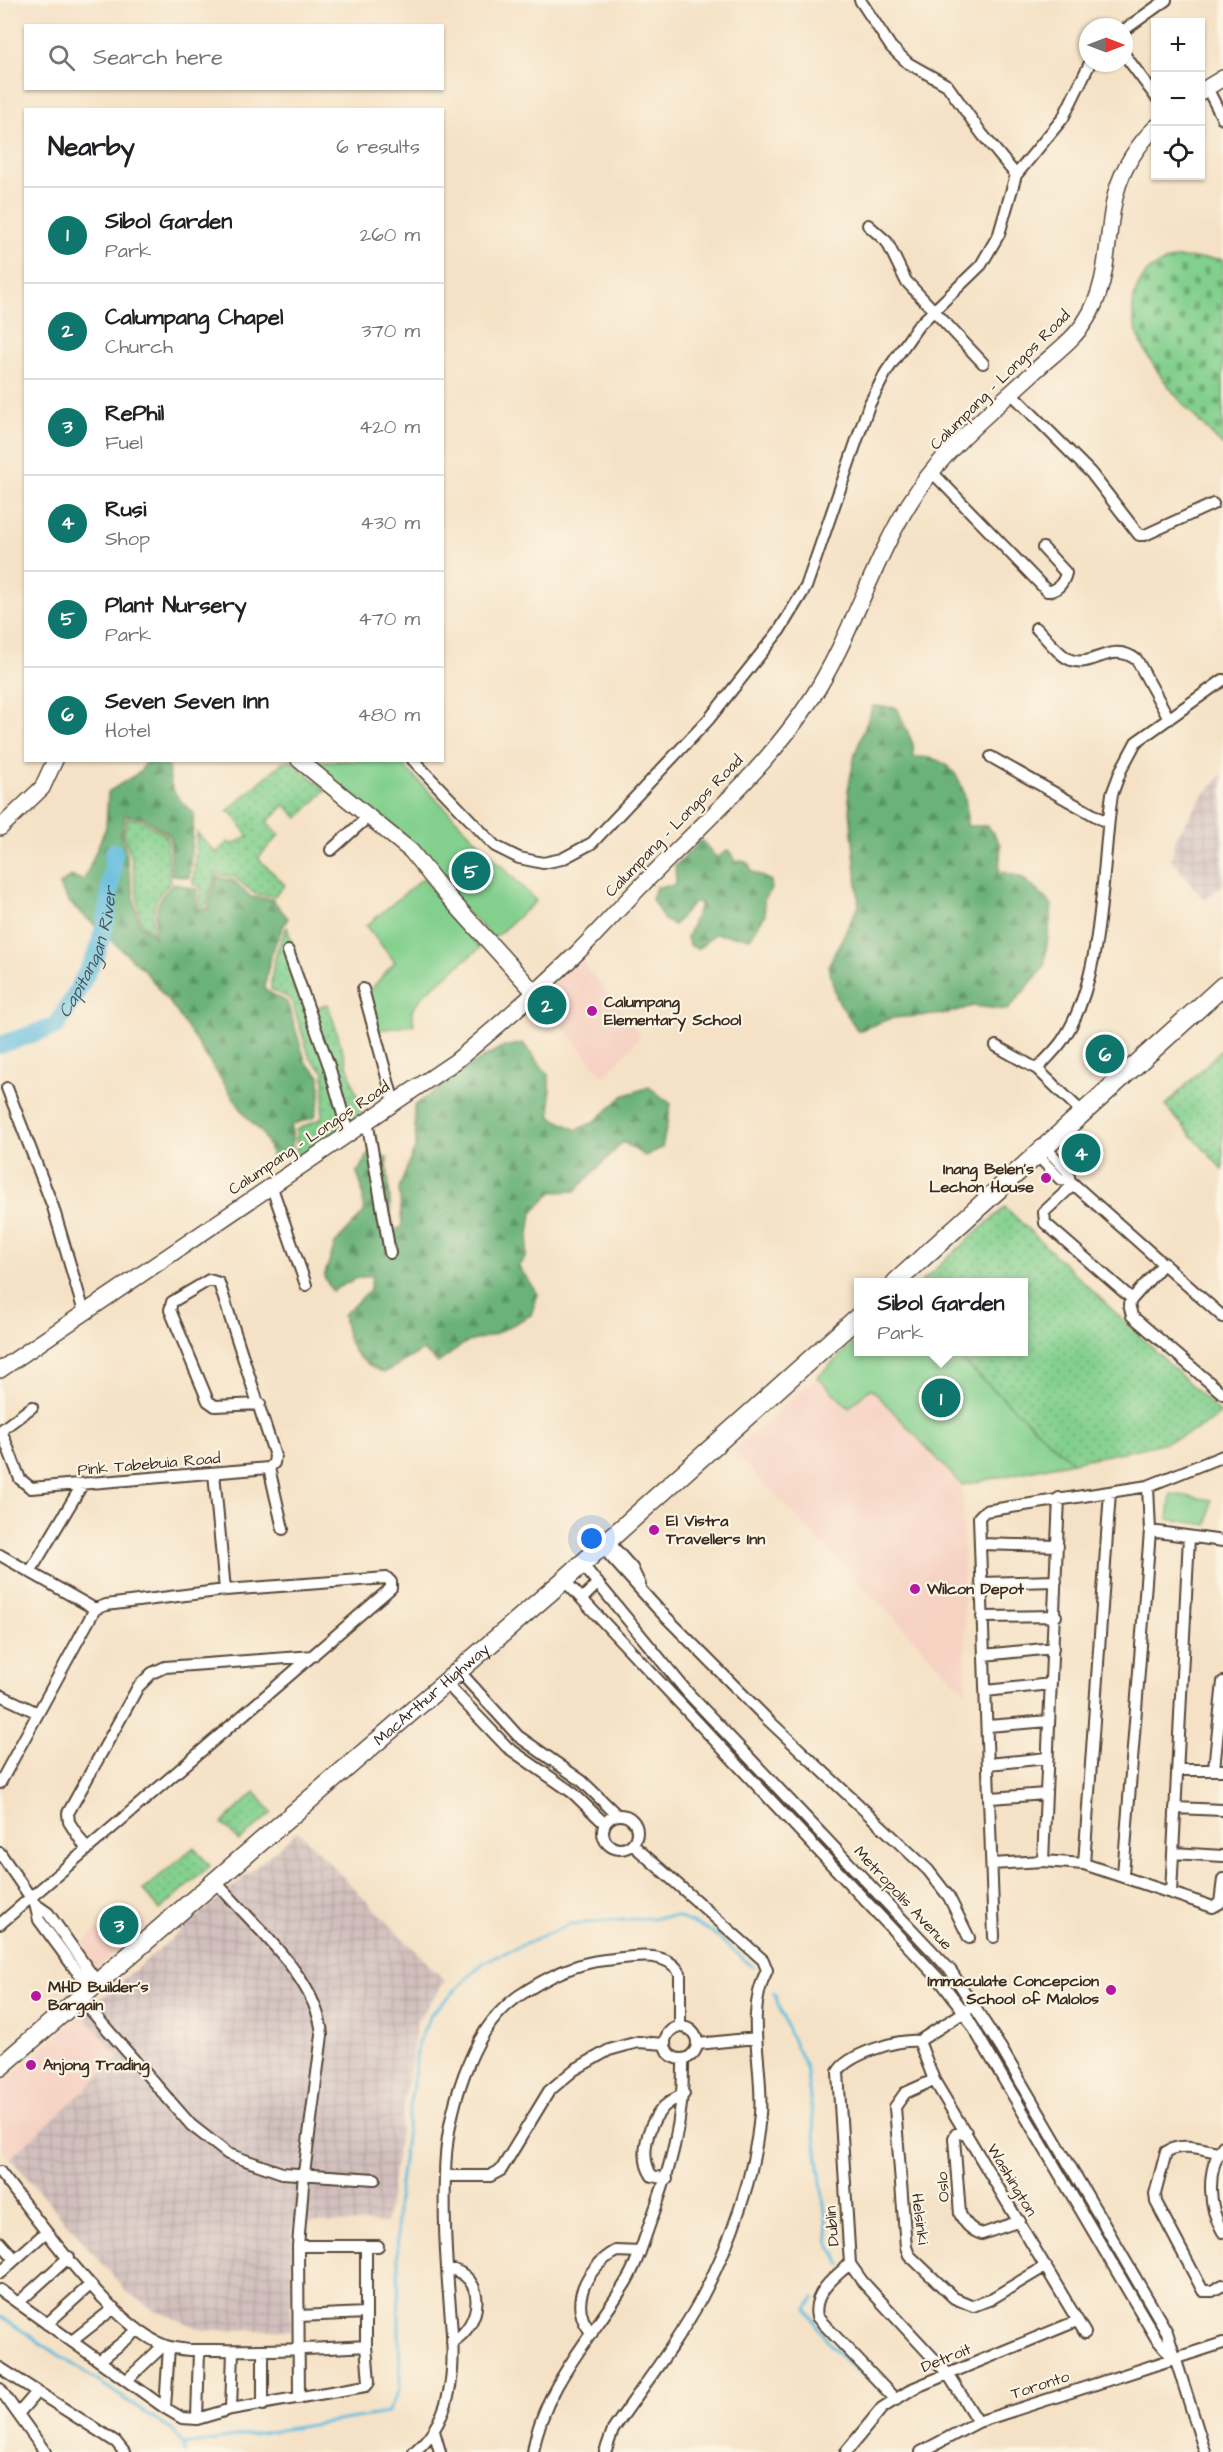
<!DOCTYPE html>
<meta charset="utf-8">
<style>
:root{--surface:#fff;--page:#f6f6f6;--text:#202124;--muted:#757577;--line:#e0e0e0;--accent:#0f766e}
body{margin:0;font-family:"Architects Daughter",sans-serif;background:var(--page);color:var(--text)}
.controls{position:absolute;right:18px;top:18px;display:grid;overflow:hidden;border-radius:0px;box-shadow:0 2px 4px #0004}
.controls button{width:54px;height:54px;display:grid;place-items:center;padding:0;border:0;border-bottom:2px solid var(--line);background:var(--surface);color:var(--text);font:30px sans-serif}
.compass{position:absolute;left:1079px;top:18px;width:54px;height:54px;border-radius:50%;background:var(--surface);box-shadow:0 2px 4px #0004;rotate:90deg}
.you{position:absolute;left:592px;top:1539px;width:21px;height:21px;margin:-15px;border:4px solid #fff;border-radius:50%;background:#1a73e8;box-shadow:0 0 0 9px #1a73e833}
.badge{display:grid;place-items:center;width:39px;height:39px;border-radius:50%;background:var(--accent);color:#fff;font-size:20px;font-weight:700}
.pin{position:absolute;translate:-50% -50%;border:3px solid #fff;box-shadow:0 2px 6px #0006}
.popup{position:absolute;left:854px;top:1278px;width:174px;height:78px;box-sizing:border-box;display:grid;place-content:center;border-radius:0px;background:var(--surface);filter:drop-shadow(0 2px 4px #0005);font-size:20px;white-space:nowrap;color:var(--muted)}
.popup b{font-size:22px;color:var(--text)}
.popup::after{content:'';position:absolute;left:50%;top:100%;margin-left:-12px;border:12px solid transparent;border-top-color:var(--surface)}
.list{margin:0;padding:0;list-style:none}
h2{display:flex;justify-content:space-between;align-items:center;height:78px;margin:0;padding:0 24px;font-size:26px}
h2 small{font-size:20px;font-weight:400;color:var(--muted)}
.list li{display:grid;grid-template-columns:39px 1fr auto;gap:18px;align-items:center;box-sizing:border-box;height:96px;padding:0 24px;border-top:2px solid var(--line)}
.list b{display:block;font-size:22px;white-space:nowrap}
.list p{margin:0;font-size:20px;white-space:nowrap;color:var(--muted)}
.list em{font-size:20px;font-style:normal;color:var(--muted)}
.icon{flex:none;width:33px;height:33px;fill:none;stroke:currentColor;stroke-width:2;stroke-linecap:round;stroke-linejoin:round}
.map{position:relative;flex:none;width:1223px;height:2452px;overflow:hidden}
.search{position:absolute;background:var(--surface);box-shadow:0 2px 4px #0004;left:24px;top:24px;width:420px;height:66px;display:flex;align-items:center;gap:15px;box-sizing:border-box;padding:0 21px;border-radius:0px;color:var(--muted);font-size:22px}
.panel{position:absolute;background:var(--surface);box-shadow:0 2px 4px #0004;left:24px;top:108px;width:420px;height:654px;border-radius:0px}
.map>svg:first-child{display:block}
</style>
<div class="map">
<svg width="1223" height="2452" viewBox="0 0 1223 2452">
<defs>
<pattern id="industrial-grid" width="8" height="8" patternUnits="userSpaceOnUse" patternTransform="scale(1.5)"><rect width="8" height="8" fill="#d1bfbd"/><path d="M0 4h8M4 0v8" fill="none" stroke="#b4a4a2"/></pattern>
<pattern id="grass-dots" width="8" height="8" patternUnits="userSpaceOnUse" patternTransform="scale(1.5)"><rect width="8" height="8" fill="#83d08e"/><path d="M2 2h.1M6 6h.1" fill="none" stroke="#6ca973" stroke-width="1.8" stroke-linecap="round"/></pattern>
<pattern id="forest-firs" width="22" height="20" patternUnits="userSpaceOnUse" patternTransform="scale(1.5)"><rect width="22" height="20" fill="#6ab279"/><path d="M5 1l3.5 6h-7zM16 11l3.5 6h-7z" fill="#589163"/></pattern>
<pattern id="cemetery-stones" width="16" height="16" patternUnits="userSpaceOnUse" patternTransform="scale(1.5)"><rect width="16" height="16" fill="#83d08e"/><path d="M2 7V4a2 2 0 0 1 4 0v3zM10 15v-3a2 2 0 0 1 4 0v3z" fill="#6ca973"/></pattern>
</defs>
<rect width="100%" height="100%" fill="#fcf5e5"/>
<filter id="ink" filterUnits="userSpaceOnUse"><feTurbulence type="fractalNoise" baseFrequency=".0167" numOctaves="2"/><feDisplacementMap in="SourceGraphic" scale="12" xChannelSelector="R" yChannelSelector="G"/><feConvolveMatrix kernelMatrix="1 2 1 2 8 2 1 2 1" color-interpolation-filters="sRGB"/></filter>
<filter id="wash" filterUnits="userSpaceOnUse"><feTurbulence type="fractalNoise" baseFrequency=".008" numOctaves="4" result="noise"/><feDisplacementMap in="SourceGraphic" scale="24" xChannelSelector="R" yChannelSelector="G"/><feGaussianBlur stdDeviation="1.35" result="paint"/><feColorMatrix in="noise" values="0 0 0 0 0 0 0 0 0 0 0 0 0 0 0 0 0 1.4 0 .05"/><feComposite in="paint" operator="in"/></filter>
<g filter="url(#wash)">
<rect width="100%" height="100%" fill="#f5e2c6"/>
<path fill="#f6d2c3" d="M577,955L641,1036L604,1077L556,1018L570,1004L549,982Z
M817,1377L849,1407L871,1388L962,1485L966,1693L733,1451Z
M127,1905L146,1925L94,1970L78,1946Z
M83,2014L120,2058L10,2158L0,2146V2085Z"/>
<path fill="url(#industrial-grid)" d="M1223,774V885L1204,900L1171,859L1176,838L1203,795Z
M298,1831L445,1981L417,2021L386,2223L293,2222L291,2330H204L154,2310L127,2292L10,2158L120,2058L83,2014Z"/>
<path fill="url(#grass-dots)" stroke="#5f7d56" stroke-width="1.5" d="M284,761H291L326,790L298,818L285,805L267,822L279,835L258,858L285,885L274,896L255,894L234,877L216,874L206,905L197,910L201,887L193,884L197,833L216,853L228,842L232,845L248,836L234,815L227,811Z
M127,818L141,820L167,836L170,882C155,896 150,913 153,934L141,923L132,862L124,834Z
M287,927L312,1010L328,1004L363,1115L297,1161L296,1130L321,1119L324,1100V1072L310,1058L291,999L271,989C271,967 277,947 287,927Z
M1223,1048V1170L1165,1106Z
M1005,1207L1220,1413C1188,1446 1116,1452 1072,1462L953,1352H1024V1282H921Z
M255,1792L272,1813L239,1841L222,1823Z
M194,1847L210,1866L160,1910L143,1890Z"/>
<path fill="url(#forest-firs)" stroke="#526e4c" stroke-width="1.5" d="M873,706L897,708L913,744L914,757C957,755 968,789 967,826H988L1001,845L999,871L1023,878L1052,905L1044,967L1008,1010L973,1006L946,1014L891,1018L858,1031L837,999L828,966L859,905L848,790L855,754Z
M146,761H168C169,789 173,795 194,813L189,878L172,875L170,835L143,818L125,815L122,834L139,924L155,938C154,915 156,899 173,883L197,889L195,912L208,908L217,877L234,881L251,897L272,899L288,918C274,941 267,963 265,990L287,1002L306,1063L320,1076V1098L315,1117L292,1125V1150L274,1160L263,1134L245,1115L176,1011L144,970L69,902L59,886L70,876L84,880L106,827L108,792L140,772Z
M701,840L717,858L728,850L735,859L734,863L742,860L749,864L751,871L771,881V889L764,899L765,915L750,938L715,934L698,949L689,945L687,937L700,906L699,902H694L674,925L664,920L652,899L656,887L671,886L676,882L675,866L695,846V842Z
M523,1043L549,1076L551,1117L576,1130L594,1122L623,1096L649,1087L671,1104L662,1148L645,1156L623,1142L575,1191L552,1192L532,1213L526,1257L518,1266L538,1294L531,1315L493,1335L465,1343L438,1363L423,1350L384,1373C353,1359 348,1347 343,1315L369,1291L373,1275L354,1279L332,1291L324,1277L335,1244L364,1212L362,1188L357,1173L370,1152L387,1158L392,1233L402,1226L399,1188L416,1145L414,1106L458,1073L500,1048Z"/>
<path fill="url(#cemetery-stones)" stroke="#5f7d56" stroke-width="1.5" d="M1175,258L1223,259V446C1190,412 1114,339 1137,288C1141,280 1146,271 1154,267C1160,263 1168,261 1175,258Z"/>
<path fill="#83d08e" stroke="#5f7d56" stroke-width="1.5" d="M309,761H399L536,901L494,938Z
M423,878L480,948L425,993L412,1010L414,1025L378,1030L367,994L395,962L366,926Z
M858,1339V1352H953L1072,1462L962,1485L871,1388L849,1408L817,1377Z
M1171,1494L1211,1500L1207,1525L1168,1519Z"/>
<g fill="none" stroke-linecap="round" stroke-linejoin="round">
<path stroke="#60bcde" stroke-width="3" d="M774,1993L790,2035L806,2067L829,2243L841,2265
M814,2298L807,2309C827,2343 836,2356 869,2379
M0,2316L173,2431L184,2445L185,2452
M184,2445L387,2413L400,2388L397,2207L418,2043L431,2014L484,1962L570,1924L676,1916L712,1932L753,1967"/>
<path stroke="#60bcde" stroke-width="18" id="s1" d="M0,1045L56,1026L75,995L97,953L107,916L114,852"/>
</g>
</g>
<g filter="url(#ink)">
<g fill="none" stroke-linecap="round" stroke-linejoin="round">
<g stroke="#574637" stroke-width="14">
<path id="street" d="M860,0L891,47L908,63L947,85L982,134L1016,175
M1124,30L1166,0
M1124,54L1156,97
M1207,88L1223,119
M868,225L887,242L906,281L983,363
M1011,393L1091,473L1139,535H1145L1213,504
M933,473L1047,591C1057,592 1064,582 1066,573L1043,548
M1036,628C1046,637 1058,655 1071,660C1094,668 1111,640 1137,660L1169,719
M991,757L1108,823
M413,760L495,846L519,858L543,863L562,859L592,843L709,719L779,631L806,587L869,405L886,372L918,326L981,265L999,234L1016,175L1063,118L1090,63
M331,850L368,817
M288,951L329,1066L348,1132
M363,989L394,1103
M996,1046L1037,1069L1083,1113
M1037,1069C1045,1060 1055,1051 1062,1041C1105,979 1101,868 1112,794L1121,770L1136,742L1223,680
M7,1088L53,1207L84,1312
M367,1120L390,1253
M1046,1148L1068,1172L1070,1181
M1038,1156L1060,1179L1070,1181L1223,1317
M271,1185L306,1285
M1073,1185L1044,1212L1045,1223L1132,1299L1129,1304L1132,1316L1223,1394
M1132,1299L1164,1263
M1,1430L20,1479L31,1488L269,1468L274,1463L275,1456L219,1283L209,1280L172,1302L170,1310L208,1401L215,1406L260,1404
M0,1431L32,1407
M269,1468L283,1529
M214,1473L225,1590
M1150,1531L1223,1541
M608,1541L632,1568L640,1585
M980,1544L1058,1546
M602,1547L657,1608L766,1718L928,1870L949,1897L969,1938
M0,1555L95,1609
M582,1564L688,1693L951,1971L1001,2048L1167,2332L1205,2452
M30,1572L82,1485
M564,1580L939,1979L964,2012L1156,2338L1172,2357
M981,1583L1056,1581
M582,1599L598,1583
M982,1617L1056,1616
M984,1655L1053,1648
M459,1671L518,1736L582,1781L617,1815
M446,1683L507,1747L573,1793L605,1824
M986,1691L1051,1684
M0,1695L38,1713
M988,1726L1049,1721
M989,1764L1047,1758
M1214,1769L1223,1682
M1177,1770H1223
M0,1783L95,1609L106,1605L225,1590L387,1578L391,1582V1588L0,1924
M991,1798L1045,1794
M1175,1808L1223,1810
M603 1832a17 17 0 1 1 34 0a17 17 0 1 1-34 0Z
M87,1850L69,1822L68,1813L138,1687L152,1673L165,1667L313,1656
M0,1853L35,1904L48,1913L97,1982
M1173,1853L1223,1856
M1043,1861L1059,1498
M992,1864L1043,1861L1084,1864L1213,1907L1220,1903L1223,1879
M1084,1864L1110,1492
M1123,1875L1150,1531L1148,1486
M216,1882C252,1924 318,1979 322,2035L304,2173L298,2246L299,2398
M1171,1893L1189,1537
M35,1904L39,1920L90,1989
M994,1937L979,1517L985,1511L1148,1486L1223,1456
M80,1998L191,2125L228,2154L282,2173L375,2179
M665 2043a16 16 0 1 1 32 0a16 16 0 1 1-32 0Z
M919,2041C900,2038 846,2055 838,2072L850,2264L862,2281L948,2374L978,2422
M919,2041L934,2080L1085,2333
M919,2041L969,2009
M698,2044L756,2038
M934,2080L905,2093L895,2107L906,2247L909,2255L954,2298L973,2306L991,2299L1046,2266
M966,2132L956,2134L954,2138L960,2214C965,2224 972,2231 982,2234L1020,2221
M1223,2146C1206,2170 1208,2208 1223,2232
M1219,2152C1201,2149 1182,2142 1166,2152L1155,2194L1156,2202L1203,2291H1212L1223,2285
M0,2172C36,2218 113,2327 166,2346C182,2351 199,2350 216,2350C266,2351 316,2349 366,2346
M445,2176H490L501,2170L549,2091L574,2070L609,2050L638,2042L665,2044
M667,2179L652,2176C639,2157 647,2127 661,2110C666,2103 676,2098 684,2094
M0,2242L15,2259
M298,2246H378
M850,2264C834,2277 812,2294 817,2317L896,2400
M447,2268C488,2276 483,2324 452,2342
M0,2273L46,2232
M0,2290L165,2408L182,2418L197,2419L231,2409L366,2386L369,2382L366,2346V2246
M18,2303L69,2257
M299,2316L366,2313
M47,2324L90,2285
M592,2333C566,2305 587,2267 616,2251L640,2252
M72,2341L114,2308
M99,2361L138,2330
M0,2368L116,2442L124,2452
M128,2379L164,2345
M0,2389L45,2452
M263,2405V2351
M165,2408L169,2347
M231,2409L233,2351
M18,2414L37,2392
M197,2419L199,2350
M434,2431L440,2452
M414,2452C469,2406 450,2331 447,2268C445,2238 444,2207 445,2177C445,2142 452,2108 464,2075C476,2043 490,2017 517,1997C542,1980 574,1963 605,1960C629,1958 665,1948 680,1973V2027
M533,2452C543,2387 593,2336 626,2282C637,2264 643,2243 650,2223C671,2167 684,2120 683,2060
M605,2452L613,2430C643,2386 677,2343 702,2297C731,2242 755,2176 760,2114C764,2067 744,2015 767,1970L763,1960L632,1844
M846,2452L882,2408L914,2388L1077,2321
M921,2452L978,2422L1223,2343"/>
</g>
<g stroke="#574637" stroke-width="18">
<path id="secondary" d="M1200,92L1223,78
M299,760L411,851L443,891L535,993
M0,828L42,788L55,760
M0,1370L456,1061C498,1026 538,991 577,953C604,926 629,897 656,871C710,817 770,763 812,698C854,633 874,554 918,490C949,445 995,408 1035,371C1052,355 1074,340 1086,320C1111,282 1105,235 1116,193C1122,169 1138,144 1156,127"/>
</g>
<g stroke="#574637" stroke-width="21">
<g id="highway">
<path d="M896,1282L1223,986"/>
<path id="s2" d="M0,2067L564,1580L858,1317"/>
</g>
</g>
<use href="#street" stroke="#fff" stroke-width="10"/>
<use href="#secondary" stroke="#fff" stroke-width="15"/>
<use href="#highway" stroke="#fff" stroke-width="18"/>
</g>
</g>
<g fill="#b5179e" stroke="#fcf5e5" stroke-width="2">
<circle cx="592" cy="1011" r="6"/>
<circle cx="1046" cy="1178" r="6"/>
<circle cx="654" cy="1530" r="6"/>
<circle cx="915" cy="1589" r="6"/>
<circle cx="1111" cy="1990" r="6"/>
<circle cx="36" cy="1996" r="6"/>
<circle cx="31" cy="2065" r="6"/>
</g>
<g text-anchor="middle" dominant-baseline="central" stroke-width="4.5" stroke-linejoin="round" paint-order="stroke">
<g font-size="16" fill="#3b2a1e" stroke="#fcf5e5">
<text transform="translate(1000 380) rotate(-45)">Calumpang - Longos Road</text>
<text transform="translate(674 826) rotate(-46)">Calumpang - Longos Road</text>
<text transform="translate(309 1138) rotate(-34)">Calumpang - Longos Road</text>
<text transform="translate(149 1464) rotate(-5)">Pink Tabebuia Road</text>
<text stroke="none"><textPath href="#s2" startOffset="570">MacArthur Highway</textPath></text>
<text transform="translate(903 1898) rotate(47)">Metropolis Avenue</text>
<text transform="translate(1012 2180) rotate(59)">Washington</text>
<text transform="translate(943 2187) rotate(-94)">Oslo</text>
<text transform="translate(920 2219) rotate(83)">Helsinki</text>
<text transform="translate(832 2226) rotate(-95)">Dublin</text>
<text transform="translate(946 2358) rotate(-22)">Detroit</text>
<text transform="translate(1040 2385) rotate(-18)">Toronto</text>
</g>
<g font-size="16" font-weight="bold" fill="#3b2a1e" stroke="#fcf5e5" text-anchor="start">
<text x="604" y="1002">Calumpang<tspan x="604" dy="18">Elementary School</tspan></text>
<text x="1034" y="1169" text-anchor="end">Inang Belen's<tspan x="1034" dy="18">Lechon House</tspan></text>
<text x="666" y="1521">El Vistra<tspan x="666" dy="18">Travellers Inn</tspan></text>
<text x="927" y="1589">Wilcon Depot</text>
<text x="1099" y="1981" text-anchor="end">Immaculate Concepcion<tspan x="1099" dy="18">School of Malolos</tspan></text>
<text x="48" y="1987">MHD Builder’s<tspan x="48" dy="18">Bargain</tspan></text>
<text x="43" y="2065">Anjong Trading</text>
</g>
<g font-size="18" font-style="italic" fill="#465658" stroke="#fcf5e5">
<text stroke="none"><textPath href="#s1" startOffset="141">Capitangan River</textPath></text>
</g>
</g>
</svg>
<div class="controls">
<button>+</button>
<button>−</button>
<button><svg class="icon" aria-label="locate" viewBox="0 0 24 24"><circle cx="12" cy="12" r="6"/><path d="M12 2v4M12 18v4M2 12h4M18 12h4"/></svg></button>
</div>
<svg class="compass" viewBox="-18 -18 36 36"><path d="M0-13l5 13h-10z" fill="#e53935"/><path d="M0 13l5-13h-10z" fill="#757577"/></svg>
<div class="you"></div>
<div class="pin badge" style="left:941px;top:1398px">1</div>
<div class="popup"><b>Sibol Garden</b>Park</div>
<div class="pin badge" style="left:547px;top:1005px">2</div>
<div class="pin badge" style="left:119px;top:1925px">3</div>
<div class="pin badge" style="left:1081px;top:1153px">4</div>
<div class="pin badge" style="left:471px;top:871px">5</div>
<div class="pin badge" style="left:1105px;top:1054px">6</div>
<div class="search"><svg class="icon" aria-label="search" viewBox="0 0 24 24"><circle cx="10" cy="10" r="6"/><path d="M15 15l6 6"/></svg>Search here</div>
<section class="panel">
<h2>Nearby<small>6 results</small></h2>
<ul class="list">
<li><span class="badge">1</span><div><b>Sibol Garden</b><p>Park</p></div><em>260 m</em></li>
<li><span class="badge">2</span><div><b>Calumpang Chapel</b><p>Church</p></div><em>370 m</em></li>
<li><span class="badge">3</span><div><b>RePhil</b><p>Fuel</p></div><em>420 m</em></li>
<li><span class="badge">4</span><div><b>Rusi</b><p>Shop</p></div><em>430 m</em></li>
<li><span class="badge">5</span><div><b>Plant Nursery</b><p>Park</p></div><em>470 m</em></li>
<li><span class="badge">6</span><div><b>Seven Seven Inn</b><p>Hotel</p></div><em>480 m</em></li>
</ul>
</section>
</div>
